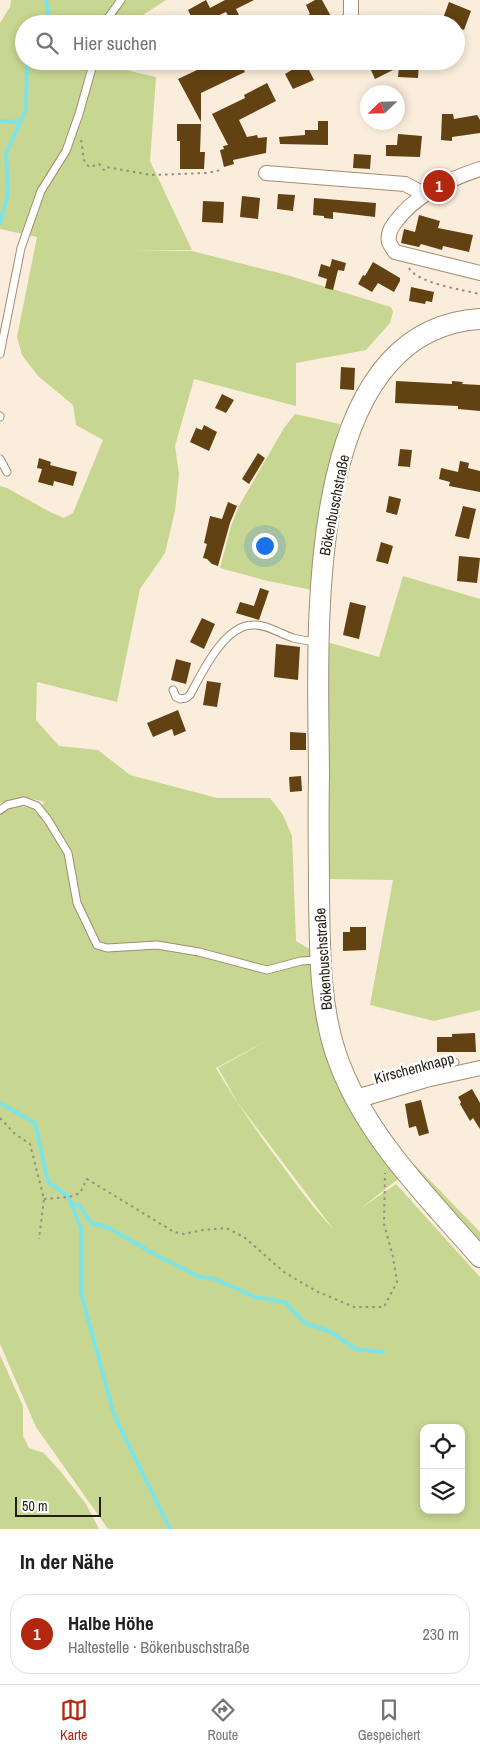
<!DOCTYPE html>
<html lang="de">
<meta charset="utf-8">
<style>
:root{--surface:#fff;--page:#f2f2f2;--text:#202124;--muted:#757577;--line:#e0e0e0;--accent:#b3260f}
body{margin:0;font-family:"Archivo Narrow",sans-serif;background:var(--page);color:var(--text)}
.controls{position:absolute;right:15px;bottom:15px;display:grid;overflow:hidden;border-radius:10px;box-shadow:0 2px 8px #0003}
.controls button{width:45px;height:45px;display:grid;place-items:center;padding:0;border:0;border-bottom:1px solid var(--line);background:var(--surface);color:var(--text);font:25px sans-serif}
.compass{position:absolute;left:360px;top:85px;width:45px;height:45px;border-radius:50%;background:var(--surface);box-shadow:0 2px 8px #0003;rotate:247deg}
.scale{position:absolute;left:15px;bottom:12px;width:86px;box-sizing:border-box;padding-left:5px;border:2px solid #251c11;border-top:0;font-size:14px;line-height:18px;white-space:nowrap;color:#251c11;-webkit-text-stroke:4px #fff;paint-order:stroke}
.you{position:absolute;left:264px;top:545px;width:18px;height:18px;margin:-12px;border:4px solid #fff;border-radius:50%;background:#1a73e8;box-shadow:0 0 0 8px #1a73e833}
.badge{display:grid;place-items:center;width:32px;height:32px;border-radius:50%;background:var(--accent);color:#fff;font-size:16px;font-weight:700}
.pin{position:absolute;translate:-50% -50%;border:2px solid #fff;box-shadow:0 1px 5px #0006}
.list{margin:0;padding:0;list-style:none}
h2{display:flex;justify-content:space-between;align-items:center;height:65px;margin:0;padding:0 20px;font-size:21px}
h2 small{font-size:16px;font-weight:400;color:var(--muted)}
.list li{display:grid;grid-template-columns:32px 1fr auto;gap:15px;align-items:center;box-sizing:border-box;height:80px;margin:0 10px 10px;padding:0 10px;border:1px solid var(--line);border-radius:20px}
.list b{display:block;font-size:19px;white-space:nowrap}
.list p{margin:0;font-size:16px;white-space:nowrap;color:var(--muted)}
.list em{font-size:16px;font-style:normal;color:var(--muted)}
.icon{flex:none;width:28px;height:28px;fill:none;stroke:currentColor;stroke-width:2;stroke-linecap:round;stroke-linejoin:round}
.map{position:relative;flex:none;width:480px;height:1529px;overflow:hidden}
.search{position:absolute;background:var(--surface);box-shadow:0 2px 8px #0003;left:15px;right:15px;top:15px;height:55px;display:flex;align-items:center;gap:12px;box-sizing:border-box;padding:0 18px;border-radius:28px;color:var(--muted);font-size:19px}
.sheet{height:155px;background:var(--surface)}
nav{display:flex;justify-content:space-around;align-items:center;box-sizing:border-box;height:70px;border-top:1px solid var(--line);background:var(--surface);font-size:14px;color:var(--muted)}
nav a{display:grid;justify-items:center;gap:2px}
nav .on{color:var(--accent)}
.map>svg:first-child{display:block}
</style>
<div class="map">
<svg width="480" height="1529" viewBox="0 0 480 1529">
<rect width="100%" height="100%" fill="#fbeddb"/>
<path fill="#c7d690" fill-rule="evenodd" d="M11,0H166L129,24H24V61H123L122,69L156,77L150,161L192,250L132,251H192L287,275L391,307L393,312L390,323L366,350L296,363V406L194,379L175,446L179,474L175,511L165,553L140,589L117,702L37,682L36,720L59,746L98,750L130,775L217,798H270L283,815L292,836L296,941L313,951L319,1013L402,1176L360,1209L396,1184L480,1277V1529H108L36,1427L0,1344V814C15,805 20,804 36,810L45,802L24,797L0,803V486L7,488L50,512L64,518L73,513L103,440L76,425L73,405L38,376L22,355L17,337L37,237L0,229V23L10,7ZM272,1038L218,1068L238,1103L334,1230C315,1210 297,1186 281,1164C258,1133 236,1102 216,1068ZM424,1428H461V1510H424Z
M295,414L340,424L328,466L319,508L312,590L268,581L220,568L231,526L239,506L284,428Z
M403,576L480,599V1010L434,1021L370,1005L393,880L329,879L327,642L379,657Z
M415,1165L480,1232V1247L410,1169Z
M0,1355L23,1406V1436L29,1448L44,1453L61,1472L86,1504L99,1529H0Z"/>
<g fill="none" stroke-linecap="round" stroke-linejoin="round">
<path stroke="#7ee3e5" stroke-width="4" d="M46,0L50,24
M0,121L20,122
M0,223L8,195L6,154L26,109L27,61
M0,1103L35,1123L48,1182L69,1197L81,1228V1293L114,1415L170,1529
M71,1205H79L91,1223L107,1227L160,1257L200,1277L215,1279L255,1297L285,1302L305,1323L331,1332L356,1349L383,1352"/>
</g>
<path fill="#624112" d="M206,0L210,8L225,0H254L236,9L240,17L231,21L226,12L200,24H195L188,10Z
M315,0H322L333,20L326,24H292L310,14L306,5Z
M449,2L471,11L464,30L456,27V24H449L442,21Z
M205,61H206L210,69L224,61H239L245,72L201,93V122L178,79L197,70L195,66Z
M385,61H419L418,78L398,77L399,67L375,79L370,68Z
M305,62L314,80L293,89L285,74Z
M267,83L276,101L239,120L247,137L257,135L258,138L267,137L266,153L233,160L234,164L224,167L220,150L224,149L223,146L228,145L212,114L245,98L244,95Z
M442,114H453L454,119L477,115L480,120V133L452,137V141L441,140Z
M318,121H328V145L280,144L279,137L305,135V130H318Z
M177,124H201L200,152H205L204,169H180V141H177Z
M398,134L422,136L420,157L386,156V145H397Z
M354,154L371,155L370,169L353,168Z
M278,194L295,195L293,211L277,209Z
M242,196L260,198L258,219L240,217Z
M314,198L376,203L375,217L333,212V219L324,218V216L313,215Z
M203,201L224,202L223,223L202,222Z
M419,215L440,221L438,228L473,235L469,252L443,246L442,250L421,244L419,247L401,243L404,229L415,232Z
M332,259L346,263L344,271L338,270L333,290L325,288L327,279L318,276L321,264L330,267Z
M373,262L400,278V281L394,292L378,283L372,292L358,284L363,275L365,276Z
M411,287L434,292L432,302L426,301L425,304L409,301Z
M341,367L355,368L354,390L340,389Z
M396,381L452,384V381L463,382L462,384L480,385V411L458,409V406L395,403Z
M222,394L234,400L226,413L215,408Z
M204,425L217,432L209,451L190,442L196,428L202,430Z
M400,449L412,450L410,467L398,466Z
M258,453L265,458L249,484L242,479Z
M39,458L51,462L50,465L77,472L73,486L54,481L53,486L38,482L42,469L37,468Z
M460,461L469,463L468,468L480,471V492L449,486L450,482L439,479L441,468L458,472Z
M389,496L401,499L397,515L386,512Z
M228,502L237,506L230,523L218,566L212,564L207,559L203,558L207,544L204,543L210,516L222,519Z
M463,506L476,509L469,539L455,536Z
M381,542L393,546L388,564L376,561Z
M459,556L480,558L477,583L457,581Z
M260,588L269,591L259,620L236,613L240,602L254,606Z
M350,602L366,606L359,639L343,635Z
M202,618L215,624L204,649L190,642Z
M276,644L300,647L298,680L274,677Z
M176,659L191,663L186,684L171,680Z
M207,681L221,683L217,707L203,705Z
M178,710L186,731L174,736L172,729L153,737L147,723Z
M290,732L306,733V750H290Z
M301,776L302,791L290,792L289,777Z
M350,927H366V950L343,951V932H350Z
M475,1033L476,1052H437V1037H452V1034Z
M472,1089L480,1103V1129L473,1118L470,1121L460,1104L461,1102L458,1097Z
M421,1100L429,1133L419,1136L416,1126L409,1128L405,1104Z"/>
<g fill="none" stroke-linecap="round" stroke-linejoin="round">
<g stroke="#a38c71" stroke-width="9">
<path id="service" d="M106,24L108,18L121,0
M0,354L21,248L41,191L66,151L79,114L94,61
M0,416V417
M0,459L7,472
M173,690L176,697L180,699L186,698L190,695C202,673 224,625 253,625C267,624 280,634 293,638C301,640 309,641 317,642
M0,810L7,805L24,801L37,806L48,820L68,853L77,903L97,945L107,948L157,945L199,952L267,970L301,961L318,960
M421,1075L455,1062
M356,1093L406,1079"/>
</g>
<g stroke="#a38c71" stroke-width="16">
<path id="minor" d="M347,24L351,15V0
M480,169C449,179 417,194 397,220C392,226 387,233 389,242C390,245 393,249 395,252L480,273
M266,173L405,184L424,194
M356,1101L426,1080L480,1068"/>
</g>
<g stroke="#a38c71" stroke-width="22">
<path id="secondary" d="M480,319C296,330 319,652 319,778C318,817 319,856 319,896C320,948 319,1003 336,1054C363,1134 426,1195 480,1257"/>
</g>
<path stroke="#998e7f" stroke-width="2" stroke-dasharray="2.5 4" stroke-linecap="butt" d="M81,140L84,160L89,167L99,164L104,170L106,167L151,175L207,173L221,170
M409,268C417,283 463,290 480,294
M0,1118L15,1134L30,1144L44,1199L39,1239
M44,1199L69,1197L80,1193L87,1179L174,1232L184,1234L203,1230L226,1228L244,1237L284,1272L316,1291L354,1307H384L397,1282L393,1257L384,1224L385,1173"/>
<use href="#service" stroke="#fff" stroke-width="7"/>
<use href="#minor" stroke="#fff" stroke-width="14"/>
<use href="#secondary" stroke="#fff" stroke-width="20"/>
</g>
<g text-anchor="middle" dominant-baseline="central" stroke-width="5" stroke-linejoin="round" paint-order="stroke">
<g font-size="15" fill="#251c11" stroke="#fff">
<text transform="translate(334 505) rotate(-79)">Bökenbuschstraße</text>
<text transform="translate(323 959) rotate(-94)">Bökenbuschstraße</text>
<text transform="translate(414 1068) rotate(-15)">Kirschenknapp</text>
</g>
</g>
</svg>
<div class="controls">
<button><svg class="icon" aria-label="locate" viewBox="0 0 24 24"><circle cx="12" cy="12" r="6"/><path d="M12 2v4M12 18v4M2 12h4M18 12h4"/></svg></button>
<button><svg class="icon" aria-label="layers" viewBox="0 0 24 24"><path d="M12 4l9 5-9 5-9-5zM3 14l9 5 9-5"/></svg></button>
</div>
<svg class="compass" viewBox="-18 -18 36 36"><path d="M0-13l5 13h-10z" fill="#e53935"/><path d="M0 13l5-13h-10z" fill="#757577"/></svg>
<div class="scale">50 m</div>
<div class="you"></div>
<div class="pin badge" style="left:439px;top:186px">1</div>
<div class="search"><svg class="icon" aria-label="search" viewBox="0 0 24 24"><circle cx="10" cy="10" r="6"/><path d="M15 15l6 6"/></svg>Hier suchen</div>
</div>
<section class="sheet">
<h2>In der Nähe<small></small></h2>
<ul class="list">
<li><span class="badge">1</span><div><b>Halbe Höhe</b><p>Haltestelle · Bökenbuschstraße</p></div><em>230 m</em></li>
</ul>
</section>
<nav>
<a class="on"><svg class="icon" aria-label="map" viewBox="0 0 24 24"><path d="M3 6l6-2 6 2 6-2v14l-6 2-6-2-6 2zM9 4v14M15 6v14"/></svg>Karte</a>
<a><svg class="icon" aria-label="directions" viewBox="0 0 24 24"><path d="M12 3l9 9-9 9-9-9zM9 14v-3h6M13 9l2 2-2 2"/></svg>Route</a>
<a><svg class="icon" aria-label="saved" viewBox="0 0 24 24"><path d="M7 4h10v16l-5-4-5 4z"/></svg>Gespeichert</a>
</nav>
